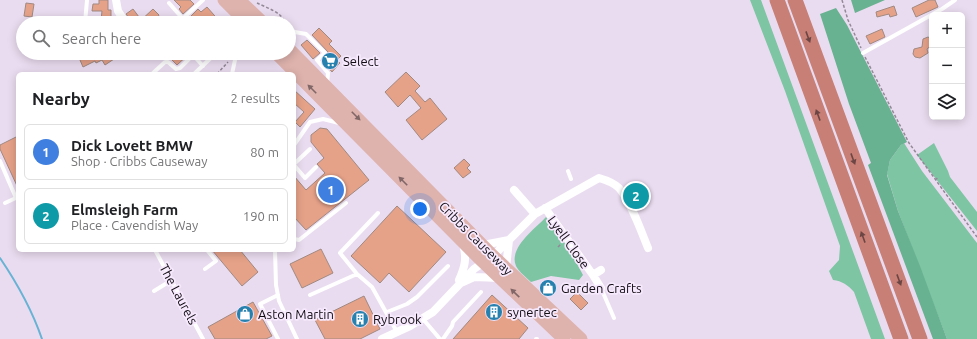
<!DOCTYPE html>
<meta charset="utf-8">
<style>
:root{--surface:#fff;--page:#f6f6f6;--text:#202124;--muted:#757577;--line:#e0e0e0;--accent:#d93025}
body{margin:0;font-family:Ubuntu,sans-serif;background:var(--page);color:var(--text)}
.controls{position:absolute;right:12px;top:12px;display:grid;overflow:hidden;border-radius:6px;box-shadow:0 2px 10px #0003}
.controls button{width:36px;height:36px;display:grid;place-items:center;padding:0;border:0;border-bottom:1px solid var(--line);background:var(--surface);color:var(--text);font:20px sans-serif}
.you{position:absolute;left:420px;top:209px;width:14px;height:14px;margin:-10px;border:3px solid #fff;border-radius:50%;background:#1a73e8;box-shadow:0 0 0 6px #1a73e833}
.badge{display:grid;place-items:center;width:26px;height:26px;border-radius:50%;background:var(--accent);color:#fff;font-size:13px;font-weight:700}
.pin{position:absolute;translate:-50% -50%;border:2px solid #fff;box-shadow:0 1px 4px #0006}
.list{margin:0;padding:0;list-style:none}
h2{display:flex;justify-content:space-between;align-items:center;height:52px;margin:0;padding:0 16px;font-size:17px}
h2 small{font-size:13px;font-weight:400;color:var(--muted)}
.list li{display:grid;grid-template-columns:26px 1fr auto;gap:12px;align-items:center;box-sizing:border-box;height:56px;margin:0 8px 8px;padding:0 8px;border:1px solid var(--line);border-radius:6px}
.list b{display:block;font-size:15px;white-space:nowrap}
.list p{margin:0;font-size:13px;white-space:nowrap;color:var(--muted)}
.list em{font-size:13px;font-style:normal;color:var(--muted)}
.icon{flex:none;width:22px;height:22px;fill:none;stroke:currentColor;stroke-width:2;stroke-linecap:round;stroke-linejoin:round}
.map{position:relative;flex:none;width:977px;height:339px;overflow:hidden}
.search{position:absolute;background:var(--surface);box-shadow:0 2px 10px #0003;left:16px;top:16px;width:280px;height:44px;display:flex;align-items:center;gap:10px;box-sizing:border-box;padding:0 14px;border-radius:22px;color:var(--muted);font-size:15px}
.panel{position:absolute;background:var(--surface);box-shadow:0 2px 10px #0003;left:16px;top:72px;width:280px;height:180px;border-radius:6px}
.map>svg:first-child{display:block}
</style>
<div class="map">
<svg width="977" height="339" viewBox="0 0 977 339">
<rect width="100%" height="100%" fill="#eadcf0"/>
<path fill="#7ec5a4" d="M750,0H761L885,339H871L854,292C848,285 842,281 833,280L829,271L839,260L840,246L785,91Z
M904,143L922,171L977,243V339H947L898,211L887,174L890,160L901,145Z
M934,143L948,171L950,177L977,212V231L917,155Z
M546,217L569,249L583,275L579,280L551,276L531,282C527,278 519,272 516,266C508,248 536,228 546,217Z"/>
<path fill="#69b291" d="M851,0H885L855,13Z
M836,8L847,25L907,142L901,145L890,160L887,175L898,211L920,266L947,339H933L868,165L871,163L849,104L820,14Z"/>
<g fill="none" stroke-linecap="round" stroke-linejoin="round">
<path stroke="#68b3d4" stroke-width="2" d="M0,258C17,283 32,310 42,339"/>
</g>
<path fill="#e6a289" stroke="#a08981" d="M99,0H108V10H111V21H101L102,11H92L93,4H99Z
M174,0H190L194,4L183,14L179,9L181,7Z
M929,0H935L938,7L916,17L912,8Z
M26,3L34,4L32,17L24,16Z
M894,6L897,15L890,17L889,14L877,17L876,12Z
M207,7L221,23H191L187,20L198,9L201,12Z
M133,9L139,17L132,22L126,14Z
M153,9L159,15L155,23H138Z
M319,28L332,41L329,44L341,56L337,60L340,63L338,65L332,72L322,60L328,55V52L312,35Z
M882,29L885,37L870,44L866,36Z
M928,37L932,39V45L927,49L928,53L920,58L915,57L913,54L914,49L922,47L923,39Z
M307,40L320,53L313,59L301,45Z
M77,53H123L105,65L102,60L96,63L95,61L83,67Z
M165,53H190L177,65Z
M406,72L420,86L415,91L425,102L430,98L447,119L422,140L406,120L421,108L410,95L398,107L385,92Z
M294,90L315,109L300,127L295,122L304,112L294,103Z
M320,128L327,129L369,180L306,230L294,217V176L306,190L325,173L317,164L324,158L311,142V135Z
M18,136V188L0,149V145Z
M464,159L470,165L467,168L471,172L463,178L454,168Z
M397,206L446,252L409,292L389,273L380,283L351,256Z
M321,249L333,273L302,288L290,264Z
M212,250H240L258,272L242,286Z
M577,292L588,303L581,310L570,299Z
M492,295L528,328L519,339H453Z
M364,296L380,329L360,339H325L315,320Z
M253,302L272,336L266,339H215L208,327Z"/>
<g fill="none" stroke-linecap="round" stroke-linejoin="round">
<path stroke="#928897" stroke-width="1.5" stroke-dasharray="3 2" stroke-linecap="butt" d="M842,0L848,20L861,48
M257,3C267,8 282,12 285,23
M865,57L909,143L977,237
M217,74L228,62
M935,180L939,177
M558,247L561,244"/>
<path stroke="#fff" stroke-width="4" d="M169,3L183,19
M159,20L162,23
M85,23L87,0
M178,23L203,0
M289,31L306,34L325,53L317,60L328,73L327,85
M863,53L942,9L955,0
M193,55L203,66
M152,74L165,62H168L176,69L180,68L195,53
M194,74L216,53
M232,74L235,60L233,53
M294,145L310,122L323,119L339,123
M0,161L16,198
M294,164L310,149
M294,165L305,178L316,167
M568,171L571,179
M5,203L18,197
M378,213L340,253L357,274L372,287L397,332
M294,239L299,240L346,203
M155,250L203,339
M275,250L276,285L279,301L297,339
M205,269L216,261L207,250
M601,288L614,318
M154,291L172,280
M278,295L260,304L278,339
M310,295L357,274
M387,312L407,304L417,297L448,266
M423,319L440,339
M443,339L452,326L453,322L481,292
M536,339H537"/>
<path stroke="#fff" stroke-width="8" d="M116,0L118,11L126,23
M514,190L535,214
M545,208L593,275L601,288
M483,245L509,240
M506,268L509,240
M593,275L601,270
M459,280C465,267 467,258 463,244
M463,282L474,277L500,278
M382,339L410,326L433,312L474,269L493,256L535,214L599,178C606,180 614,183 619,188C631,202 641,231 648,248"/>
<path stroke="#deb2ad" stroke-width="13" d="M224,0L247,23
M239,0L263,23
M289,49L493,256L581,339
M276,53L477,256L564,339"/>
<path stroke="#c87f76" stroke-width="15" d="M777,0L901,339
M795,0L920,339"/>
</g>
<defs><path id="oneway-solid" d="M-6-.8H1V-3.2L6.5 0L1 3.2V.8H-6Z"/></defs>
<g fill="#6c4644">
<use href="#oneway-solid" transform="translate(808 37) rotate(70)"/>
<use href="#oneway-solid" transform="translate(818 115) rotate(-110)"/>
<use href="#oneway-solid" transform="translate(853 159) rotate(70)"/>
<use href="#oneway-solid" transform="translate(863 237) rotate(-110)"/>
<use href="#oneway-solid" transform="translate(899 280) rotate(70)"/>
</g>
<g fill="#816767">
<use href="#oneway-solid" transform="translate(312 89) rotate(-135)"/>
<use href="#oneway-solid" transform="translate(356 116) rotate(45)"/>
<use href="#oneway-solid" transform="translate(403 181) rotate(-135)"/>
<use href="#oneway-solid" transform="translate(515 293) rotate(-136)"/>
</g>
<defs>
<g id="supermarket-disc" transform="scale(0.9)"><circle r="9.5" fill="#2781af" stroke="#f7e9fd"/><path d="M-6-5.5h2.5l.6 2H6L4.5 2H-2.5L-4.4-4H-6ZM-1.5 3.2a1.3 1.3 0 1 0 .1 0ZM3 3.2a1.3 1.3 0 1 0 .1 0Z" fill="#fff"/></g>
<g id="shop-disc" transform="scale(0.9)"><circle r="9.5" fill="#2781af" stroke="#f7e9fd"/><path d="M-5-2.5h2.3a2.7 3.5 0 0 1 5.4 0H5L5.5 6h-11ZM-1.5-2.5h3a1.5 2.3 0 0 0-3 0Z" fill="#fff"/></g>
<g id="building-disc" transform="scale(0.9)"><circle r="9.5" fill="#2781af" stroke="#f7e9fd"/><path d="M-4-6H4V6H1V3H-1V6H-4ZM-2.5-4.3h1.7v1.8h-1.7ZM.8-4.3h1.7v1.8H.8ZM-2.5-1h1.7V.8h-1.7ZM.8-1h1.7V.8H.8Z" fill="#fff"/></g>
</defs>
<g fill-rule="evenodd">
<use href="#supermarket-disc" x="330" y="61"/>
<use href="#shop-disc" x="548" y="288"/>
<use href="#building-disc" x="494" y="312"/>
<use href="#shop-disc" x="245" y="314"/>
<use href="#building-disc" x="360" y="319"/>
</g>
<g text-anchor="middle" dominant-baseline="central" stroke-width="3.5" stroke-linejoin="round" paint-order="stroke">
<g font-size="13" fill="#100c12" stroke="#f7e9fd" text-anchor="start">
<text x="343" y="61">Select</text>
<text x="561" y="288">Garden Crafts</text>
<text x="507" y="312">synertec</text>
<text x="258" y="314">Aston Martin</text>
<text x="373" y="319">Rybrook</text>
</g>
<g font-size="13" fill="#100c12" stroke="#f7e9fd">
<text transform="translate(476 238) rotate(45)">Cribbs Causeway</text>
<text transform="translate(569 242) rotate(54)">Lyell Close</text>
<text transform="translate(179 294) rotate(62)">The Laurels</text>
</g>
</g>
</svg>
<div class="controls">
<button>+</button>
<button>−</button>
<button><svg class="icon" aria-label="layers" viewBox="0 0 24 24"><path d="M12 4l9 5-9 5-9-5zM3 14l9 5 9-5"/></svg></button>
</div>
<div class="you"></div>
<div class="pin badge" style="left:331px;top:190px;background:#3f7fe0">1</div>
<div class="pin badge" style="left:636px;top:196px;background:#0f9aa8">2</div>
<div class="search"><svg class="icon" aria-label="search" viewBox="0 0 24 24"><circle cx="10" cy="10" r="6"/><path d="M15 15l6 6"/></svg>Search here</div>
<section class="panel">
<h2>Nearby<small>2 results</small></h2>
<ul class="list">
<li><span class="badge" style="background:#3f7fe0">1</span><div><b>Dick Lovett BMW</b><p>Shop · Cribbs Causeway</p></div><em>80 m</em></li>
<li><span class="badge" style="background:#0f9aa8">2</span><div><b>Elmsleigh Farm</b><p>Place · Cavendish Way</p></div><em>190 m</em></li>
</ul>
</section>
</div>
